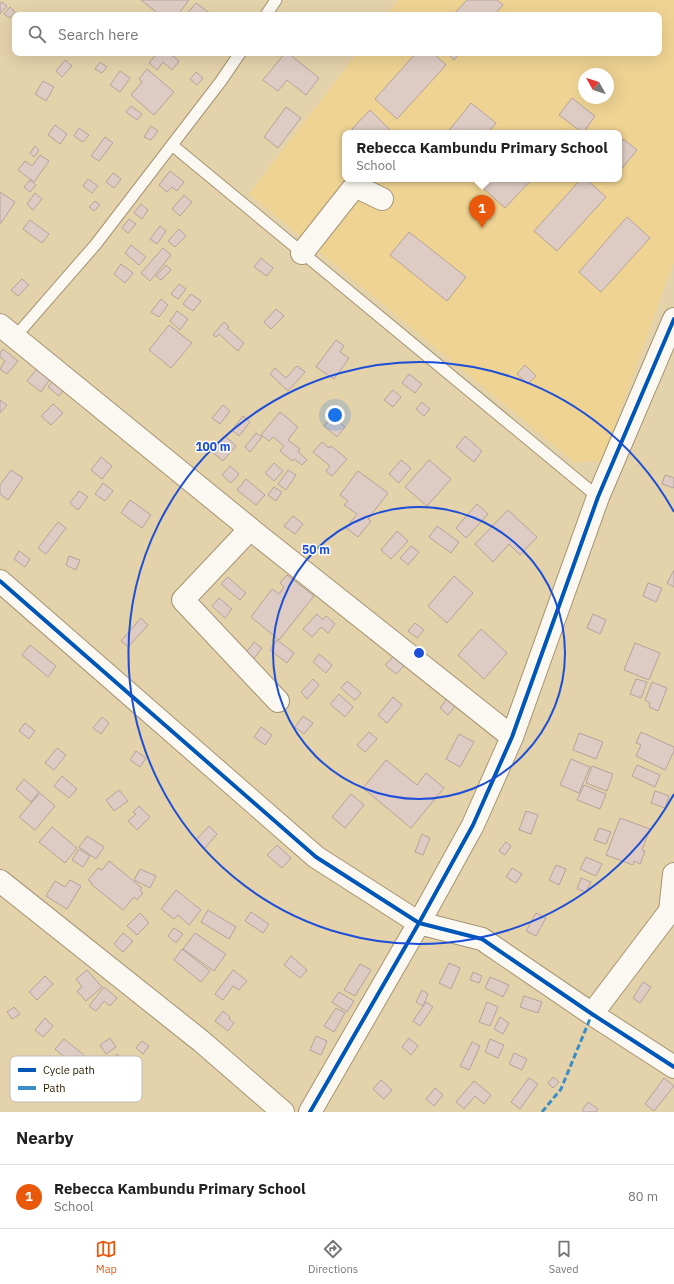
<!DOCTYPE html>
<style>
:root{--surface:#fff;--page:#f2f2f2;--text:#222;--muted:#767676;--line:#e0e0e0;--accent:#ea580c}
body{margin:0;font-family:"IBM Plex Sans",sans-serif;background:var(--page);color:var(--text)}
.compass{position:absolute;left:578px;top:68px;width:36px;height:36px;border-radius:50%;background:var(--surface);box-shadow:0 4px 16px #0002;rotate:309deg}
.you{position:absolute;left:335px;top:415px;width:14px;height:14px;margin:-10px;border:3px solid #fff;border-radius:50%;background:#1a73e8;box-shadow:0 0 0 6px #1a73e833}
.badge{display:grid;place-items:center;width:26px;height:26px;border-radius:50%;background:var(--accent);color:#fff;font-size:13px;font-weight:700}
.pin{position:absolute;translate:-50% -33px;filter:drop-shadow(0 1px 2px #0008)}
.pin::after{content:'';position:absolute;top:21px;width:14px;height:12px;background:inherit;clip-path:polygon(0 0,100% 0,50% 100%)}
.popup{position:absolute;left:342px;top:130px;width:280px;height:52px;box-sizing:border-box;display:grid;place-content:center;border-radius:8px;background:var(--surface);filter:drop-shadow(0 1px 3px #0005);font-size:13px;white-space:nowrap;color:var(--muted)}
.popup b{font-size:15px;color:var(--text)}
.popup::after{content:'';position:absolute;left:50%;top:100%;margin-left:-8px;border:8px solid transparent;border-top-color:var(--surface)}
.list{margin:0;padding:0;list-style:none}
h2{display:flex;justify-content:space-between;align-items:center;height:52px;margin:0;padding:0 16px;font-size:17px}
h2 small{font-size:13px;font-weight:400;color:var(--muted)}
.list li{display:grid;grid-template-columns:26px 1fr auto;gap:12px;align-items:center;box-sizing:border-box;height:64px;padding:0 16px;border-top:1px solid var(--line)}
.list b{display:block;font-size:15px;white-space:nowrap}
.list p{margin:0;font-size:13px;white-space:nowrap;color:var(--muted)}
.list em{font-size:13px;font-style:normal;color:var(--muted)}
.icon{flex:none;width:22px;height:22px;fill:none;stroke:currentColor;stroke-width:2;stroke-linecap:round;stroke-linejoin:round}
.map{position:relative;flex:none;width:674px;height:1112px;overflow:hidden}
.search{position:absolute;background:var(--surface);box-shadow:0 4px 16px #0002;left:12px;right:12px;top:12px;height:44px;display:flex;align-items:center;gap:10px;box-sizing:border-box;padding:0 14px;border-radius:8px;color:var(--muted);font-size:15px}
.sheet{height:116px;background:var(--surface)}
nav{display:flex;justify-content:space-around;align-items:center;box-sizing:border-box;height:56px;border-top:1px solid var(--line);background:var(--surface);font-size:11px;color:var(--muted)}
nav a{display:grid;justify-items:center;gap:2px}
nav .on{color:var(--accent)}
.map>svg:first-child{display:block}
</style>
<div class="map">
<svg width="674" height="1112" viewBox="0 0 674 1112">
<rect width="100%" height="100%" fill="#e4d2aa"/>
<path fill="#eed393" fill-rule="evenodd" d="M398,0H674V261L602,461L574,462L249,194L357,53H659V15H386ZM584,74H608V98H584ZM345,133H619V179H345Z"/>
<path fill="#deccc4" stroke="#b5a39b" d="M141,0H189L178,15H160Z
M467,0H497L503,5L494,15H453Z
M2,2L7,6L0,14V4Z
M196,3L212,15H186Z
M10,7L15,12L10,18L4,14Z
M157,53H169L179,61L172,70L163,62L157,70L149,63Z
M285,53H288L319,78L306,95L287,80L278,91L263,80Z
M416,53H433L446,65L397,119L375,99Z
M447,53H460L454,60Z
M65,60L72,66L62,77L56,71Z
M100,62L107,67L102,73L95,69Z
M147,69L174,92L154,115L131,95L142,82L139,79Z
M120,71L130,78L120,92L110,85Z
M196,72L203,78L197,85L190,79Z
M43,81L54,87L46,101L35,94Z
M572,98L595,116L583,133L559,115Z
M471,103L496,123L488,133H447Z
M131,106L142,114L137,120L126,112Z
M286,107L301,118L278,148L264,137Z
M370,110L390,130L387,133H356L352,129Z
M55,125L67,134L60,144L48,135Z
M151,126L158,131L151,140L144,137Z
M79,128L89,135L83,142L74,136Z
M105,137L113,143L99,161L91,156Z
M623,139L637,150L619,172V145Z
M35,146L39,150L34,157L30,153Z
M40,155L49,161L34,182L18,170L25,161L32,166Z
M170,171L184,182L177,191L172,187L167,192L159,185Z
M113,173L121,179L114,188L106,182Z
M88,179L98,186L92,193L83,186Z
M491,179H532L505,208L483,188Z
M581,179H586L606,197L557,251L534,231Z
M30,180L36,185L30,192L24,187Z
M0,192L15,202L1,223H0Z
M35,193L42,199L33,210L27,204Z
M184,195L192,202L180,216L172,209Z
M95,201L100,205L94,211L89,207Z
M141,204L148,210L142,219L134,213Z
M627,217L650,238L601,292L579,272Z
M129,219L136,224L128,233L122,228Z
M30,220L49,234L42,243L23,229Z
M160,226L166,231L157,244L150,239Z
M179,229L186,236L175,247L168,241Z
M409,232L466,277L447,301L390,255Z
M131,245L146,257L139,265L125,253Z
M163,248L171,255L150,281L141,273Z
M261,258L273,268L267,276L254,267Z
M121,264L133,273L125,283L114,274Z
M166,265L171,270L161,280L156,276Z
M22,279L29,285L18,296L11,290Z
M179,284L186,289L178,299L171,294Z
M191,294L201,301L193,311L183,304Z
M161,299L168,305L159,317L151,312Z
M276,309L284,316L271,329L264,322Z
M177,311L188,319L180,330L170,321Z
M224,322L229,327L227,328L244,343L238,351L219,334L216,337L213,335Z
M169,325L192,343L171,368L149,350Z
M336,340L344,346L340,352L349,358L334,379L316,367Z
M3,349L18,361L7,374L0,369L5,361L0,357V353Z
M525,365L536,376L528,384L517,374Z
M297,366L305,372L288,391L270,374L275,368L286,378Z
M37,369L50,379L41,392L27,381Z
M409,374L422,384L415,393L402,383Z
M54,380L65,388L59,396L48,387Z
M393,390L401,397L393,407L384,400Z
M0,400L7,405L0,413Z
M422,402L430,409L424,416L416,409Z
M53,404L63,413L51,425L41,416Z
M223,405L230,411L220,424L212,418Z
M280,412L298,427L288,440L300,449L298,452L307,460L302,465L294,459L292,461L280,451L284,446L273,437L269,441L261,435Z
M243,416L250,422L239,436L232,430Z
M333,416L345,427L337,437L324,426Z
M256,433L262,437L250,452L245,447Z
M225,436L236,446L223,461L211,451Z
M465,436L482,451L474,462L456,447Z
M322,442L329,448L331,446L347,459L332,476L326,471L330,466L313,452Z
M101,457L112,466L102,479L91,470Z
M401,460L411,468L399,483L389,474Z
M429,460L451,479L427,506L405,487Z
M274,463L283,471L274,481L265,473Z
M230,466L239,474L231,483L222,475Z
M11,470L23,478L8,500L0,494V485Z
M288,470L296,475L286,490L278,484Z
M358,471L388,493L368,519L371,521L358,537L346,528L357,514L344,505L348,501L340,495Z
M665,475L674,478V488L662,484Z
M246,479L265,495L256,505L237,490Z
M103,483L113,491L105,501L95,494Z
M274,487L282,492L276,501L268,495Z
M79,491L88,497L78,510L70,503Z
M130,500L151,515L142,528L121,513Z
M477,504L488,514L466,538L456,528Z
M508,510L537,537L520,555L509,544L493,562L475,544Z
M293,516L303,524L295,534L284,526Z
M58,522L66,528L46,554L38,548Z
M437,526L459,542L451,553L429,537Z
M397,531L408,541L391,559L381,550Z
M411,546L419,552L408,565L400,558Z
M19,551L30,559L25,567L14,559Z
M69,556L80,560L76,570L66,565Z
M674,570V587L667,583Z
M287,575L314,596L279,640L251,617L272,589L279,594L284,587L280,583Z
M454,576L473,593L447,623L428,606Z
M228,577L246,593L240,600L221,584Z
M648,583L662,588L656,602L643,596Z
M219,598L232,609L225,618L212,606Z
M317,614L323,620L326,616L335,624L328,633L321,627L312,637L303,629Z
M593,614L606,620L600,634L587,628Z
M141,618L148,625L128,647L121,641Z
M415,623L424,630L417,638L408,631Z
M481,629L507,653L484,679L458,655Z
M277,640L294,653L287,663L270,650Z
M254,642L262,648L253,660L245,654Z
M635,643L660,653L649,680L624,670Z
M30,645L56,666L48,677L22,655Z
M319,654L332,665L326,673L313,662Z
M393,657L404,666L396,674L385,665Z
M313,679L319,685L307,699L301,692Z
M636,679L647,682L641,698L630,694Z
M347,681L361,693L355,700L341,688Z
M652,682L667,688L658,711L649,707L650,703L645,700Z
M339,694L353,707L345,717L330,704Z
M393,697L402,705L387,723L378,715Z
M448,697L457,704L448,715L440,708Z
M303,716L313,723L304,734L295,727Z
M102,717L109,723L101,734L93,728Z
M25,723L35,731L29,739L19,731Z
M261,727L272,735L265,745L254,737Z
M369,732L377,739L365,752L357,745Z
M641,732L674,747V751L665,770L636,756L641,745L636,743Z
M579,733L603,742L596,759L573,750Z
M459,734L474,742L460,767L446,759Z
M57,748L66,755L54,770L45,763Z
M136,751L146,758L140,767L130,760Z
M571,759L590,767L579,793L560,785Z
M386,760L417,785L426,773L444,788L411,828L363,788Z
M637,765L660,775L655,787L632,776Z
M592,766L613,774L607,791L586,783Z
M62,776L77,789L69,798L54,786Z
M24,779L39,792L31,802L16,789Z
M584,785L606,794L600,809L577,800Z
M119,790L128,801L114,811L106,800Z
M655,791L669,796L665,808L651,803Z
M40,793L55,806L35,830L19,817Z
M351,794L364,805L345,828L332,817Z
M139,806L150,817L137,830L128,821L136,814L133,812Z
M526,811L538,815L531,834L519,830Z
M620,818L650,829L642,850L645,851L640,864L634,861L633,865L606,855Z
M209,826L217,834L205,848L196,840Z
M52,827L77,848L65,863L39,842Z
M599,828L611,832L606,844L594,840Z
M422,834L430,838L423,855L415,852Z
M87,836L104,847L96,859L79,847Z
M506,842L511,846L505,855L499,851Z
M277,845L291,858L282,868L267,855Z
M79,849L90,856L83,867L72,860Z
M586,857L602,864L596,876L580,869Z
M109,861L142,888L140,890L143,893L137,900L134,897L123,910L91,884L92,883L88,880L98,868L102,870Z
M556,865L566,869L559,885L549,880Z
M512,868L522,874L516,883L506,877Z
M140,869L156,876L150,888L134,880Z
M581,878L591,882L586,892L577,889Z
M70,880L81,886L67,909L46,896L55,881L65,887Z
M176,890L201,910L189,925L178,915L174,919L161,909Z
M208,910L236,927L229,939L201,922Z
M251,912L269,924L263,933L245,921Z
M140,913L149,923L137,935L127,926Z
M536,913L546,918L536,936L526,931Z
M174,928L183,934L176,943L168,936Z
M123,933L133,941L123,952L114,944Z
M195,933L226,954L214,971L183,949Z
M182,949L210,971L201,982L174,960Z
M291,956L307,970L300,978L284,965Z
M449,963L460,968L451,989L439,983Z
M360,964L371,970L355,996L344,990Z
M87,970L102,987L86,1001L77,991L82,987L76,979Z
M233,970L247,981L239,990L233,986L223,1000L215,994Z
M473,972L482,976L479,983L470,980Z
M45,976L53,984L37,1000L29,992Z
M490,977L509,985L503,997L485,988Z
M643,982L651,987L640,1003L633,998Z
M104,987L117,998L110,1006L104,1001L96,1011L89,1006Z
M422,990L428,994L423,1006L416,1002Z
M339,992L354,1001L347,1012L332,1002Z
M524,996L542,1002L538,1013L520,1007Z
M426,1002L433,1007L420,1026L413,1021Z
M487,1002L498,1007L490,1026L479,1022Z
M14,1007L20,1014L12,1019L7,1012Z
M336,1008L345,1013L334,1032L324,1026Z
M223,1011L230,1017L229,1019L234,1023L228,1031L215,1021Z
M500,1017L509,1023L503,1034L494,1029Z
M45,1018L53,1026L43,1037L35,1030Z
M316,1036L327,1041L321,1055L310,1050Z
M110,1038L116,1047L106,1054L100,1045Z
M409,1038L418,1046L411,1055L402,1047Z
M64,1039L85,1056L77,1067L55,1049Z
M490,1039L504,1045L498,1058L485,1052Z
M142,1041L149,1046L143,1054L136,1048Z
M472,1042L480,1046L469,1070L460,1066Z
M514,1053L527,1059L522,1070L509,1064Z
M117,1054L125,1061L117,1070L109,1063Z
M553,1077L559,1082L553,1088L548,1083Z
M529,1078L538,1084L520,1109L511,1102Z
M664,1078L674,1086L654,1111L645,1104Z
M381,1080L392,1090L384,1099L373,1089Z
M474,1081L491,1095L484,1104L475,1096L464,1109L456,1102Z
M435,1088L443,1095L434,1106L426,1099Z
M588,1102L598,1109L596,1112H584L582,1110Z"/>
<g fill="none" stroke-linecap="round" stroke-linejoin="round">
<g stroke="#a39574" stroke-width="13">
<path id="lane" d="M266,15L276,0
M172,145L598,497
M15,337L96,244L221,81L240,53"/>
</g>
<g stroke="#a39574" stroke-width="24">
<path id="street" d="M302,253L355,186L382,199
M0,325L259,536L512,737
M250,529L183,600L278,701
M0,581L316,857L419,923L482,939L592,1014L674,1067
M0,881L201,1041L283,1112
M592,1014L670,911L674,874
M310,1112L419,923L473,825L512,737L598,497L674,319"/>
</g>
<use href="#lane" stroke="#fbf8f2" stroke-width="11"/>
<use href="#street" stroke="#fbf8f2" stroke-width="22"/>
<path stroke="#3b8ec4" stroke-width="3" stroke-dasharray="6 3" stroke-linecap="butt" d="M542,1112L561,1089L592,1014"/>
<g stroke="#fff" stroke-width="6">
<path id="cycleway" d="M0,581L316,857L419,923L482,939L592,1014L674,1067
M310,1112L419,923L473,825L512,737L598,497L674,319"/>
</g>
<use href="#cycleway" stroke="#0057b8" stroke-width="4"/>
</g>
<g fill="none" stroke="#1d4ed8" stroke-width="2">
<circle cx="419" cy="653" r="146"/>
<path d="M674 794A291 291 0 1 1 674 512"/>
</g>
<rect x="10" y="1056" width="132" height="46" rx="6" fill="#fff" stroke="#c0bcb3" stroke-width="1"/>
<rect x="18" y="1068" width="18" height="4" fill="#0057b8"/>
<rect x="18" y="1086" width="18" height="4" fill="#3b8ec4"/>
<g font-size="11" fill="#2d2102">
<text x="43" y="1074">Cycle path</text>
<text x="43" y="1092">Path</text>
</g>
<circle cx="419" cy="653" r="6" fill="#1d4ed8" stroke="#fff" stroke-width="2"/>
<g font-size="12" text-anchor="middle" font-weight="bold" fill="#1d4ed8" stroke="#fff" stroke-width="3" stroke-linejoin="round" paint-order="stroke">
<text x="213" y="451">100 m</text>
<text x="316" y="554">50 m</text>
</g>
</svg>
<svg class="compass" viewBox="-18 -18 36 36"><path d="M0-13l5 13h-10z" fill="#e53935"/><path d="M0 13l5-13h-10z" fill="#767676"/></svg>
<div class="you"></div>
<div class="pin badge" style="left:482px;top:228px">1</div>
<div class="popup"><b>Rebecca Kambundu Primary School</b>School</div>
<div class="search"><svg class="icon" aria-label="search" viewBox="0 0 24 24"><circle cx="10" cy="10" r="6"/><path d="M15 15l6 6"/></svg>Search here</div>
</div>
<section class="sheet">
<h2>Nearby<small></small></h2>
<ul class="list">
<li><span class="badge">1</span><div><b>Rebecca Kambundu Primary School</b><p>School</p></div><em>80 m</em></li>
</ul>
</section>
<nav>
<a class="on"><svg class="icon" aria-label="map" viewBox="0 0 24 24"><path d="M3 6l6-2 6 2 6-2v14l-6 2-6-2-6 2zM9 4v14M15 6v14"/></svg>Map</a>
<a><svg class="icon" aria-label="directions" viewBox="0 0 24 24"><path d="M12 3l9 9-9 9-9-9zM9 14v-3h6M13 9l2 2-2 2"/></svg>Directions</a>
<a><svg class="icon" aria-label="saved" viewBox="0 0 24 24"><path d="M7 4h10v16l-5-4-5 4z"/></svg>Saved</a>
</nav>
